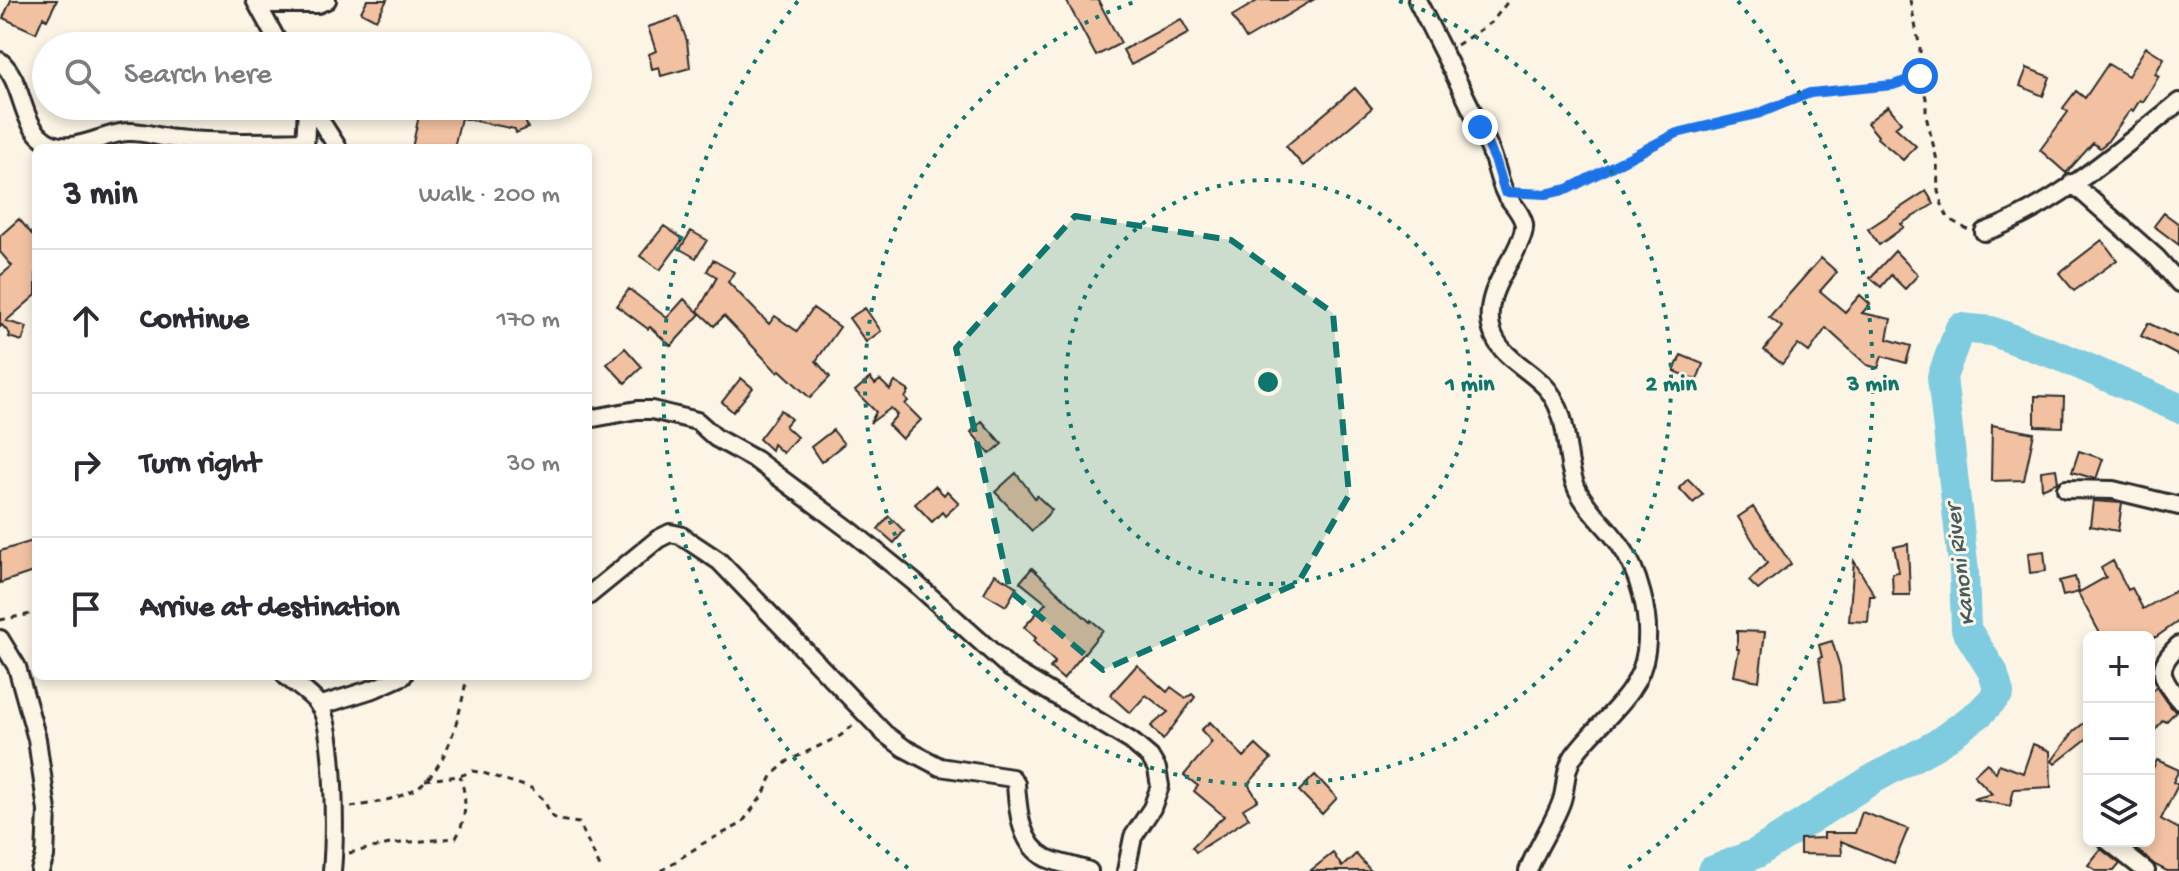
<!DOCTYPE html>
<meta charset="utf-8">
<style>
:root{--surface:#fff;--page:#f7f7f7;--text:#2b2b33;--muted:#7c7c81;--line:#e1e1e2}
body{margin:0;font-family:"Gochi Hand",sans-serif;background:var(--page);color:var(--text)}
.controls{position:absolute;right:24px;bottom:24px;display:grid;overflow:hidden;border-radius:12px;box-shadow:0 4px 12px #0003}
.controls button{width:72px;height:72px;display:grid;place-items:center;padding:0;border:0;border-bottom:2px solid var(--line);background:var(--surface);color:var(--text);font:40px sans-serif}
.stop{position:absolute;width:24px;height:24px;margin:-18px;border:6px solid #1a73e8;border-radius:50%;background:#fff}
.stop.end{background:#1a73e8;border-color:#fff;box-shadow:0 2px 8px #0008}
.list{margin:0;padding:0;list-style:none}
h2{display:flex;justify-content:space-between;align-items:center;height:104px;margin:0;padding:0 32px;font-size:34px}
h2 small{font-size:26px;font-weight:400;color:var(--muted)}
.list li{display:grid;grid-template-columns:52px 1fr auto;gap:24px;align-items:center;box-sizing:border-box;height:144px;padding:0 32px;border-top:2px solid var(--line)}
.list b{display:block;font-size:30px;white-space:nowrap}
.list em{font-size:26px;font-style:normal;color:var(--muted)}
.icon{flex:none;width:44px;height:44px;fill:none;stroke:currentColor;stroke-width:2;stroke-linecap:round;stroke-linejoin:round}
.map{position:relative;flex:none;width:2179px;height:871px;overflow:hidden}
.search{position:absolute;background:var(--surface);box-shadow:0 4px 12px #0003;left:32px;top:32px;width:560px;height:88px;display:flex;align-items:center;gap:20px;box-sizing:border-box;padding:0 28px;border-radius:44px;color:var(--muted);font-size:30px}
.panel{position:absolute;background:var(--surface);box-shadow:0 4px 12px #0003;left:32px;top:144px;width:560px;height:536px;border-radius:12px}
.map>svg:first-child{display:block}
</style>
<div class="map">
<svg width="2179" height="871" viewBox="0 0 2179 871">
<rect width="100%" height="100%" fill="#fcf5e5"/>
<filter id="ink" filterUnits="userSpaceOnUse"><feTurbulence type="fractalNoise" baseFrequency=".0125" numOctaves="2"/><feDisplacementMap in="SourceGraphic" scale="16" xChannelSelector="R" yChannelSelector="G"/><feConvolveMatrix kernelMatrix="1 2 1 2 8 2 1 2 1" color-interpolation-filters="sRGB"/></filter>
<g filter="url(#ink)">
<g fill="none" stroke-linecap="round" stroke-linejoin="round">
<path stroke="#7fcbdf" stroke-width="30" d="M1712,871L1757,853L1871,780L1937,744L1980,713L1999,693L1993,672L1966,629L1964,572L1942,377L1960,328L1991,331L2062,357L2179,408"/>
</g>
<path fill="#f1c1a1" stroke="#2b2b2b" stroke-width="2" d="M11,0H57L47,20L43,17L36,33L3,18Z
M367,0H387L376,20L361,12Z
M1066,0H1098L1121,43L1096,56Z
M1259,0H1313L1246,39L1232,16Z
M678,17L687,41L690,68L661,76L659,67L652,69L649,54L656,51L648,27Z
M1181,19L1189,33L1131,65L1123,50Z
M2146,47L2164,58L2155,74L2159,76L2143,102L2140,100L2133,111L2131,109L2107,142L2100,148L2093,143L2066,173L2040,150L2068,112L2063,108L2076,91L2085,98L2108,64L2128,76Z
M2027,68L2050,77L2043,96L2020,86Z
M1355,88L1372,108L1303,166L1286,146Z
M421,106H519L528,128L516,133L515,129L461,118L454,148H412Z
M1888,106L1901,122L1895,127L1916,146L1903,160L1877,138L1878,136L1867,123Z
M1926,191L1934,204L1901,224L1904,227L1879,245L1868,229Z
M2164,213L2179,224V245L2154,226Z
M19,219L36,239V295L6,321L27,327L22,341L9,337L10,334L2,325L0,327V276L12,266L0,252V236Z
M664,226L683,239L660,270L640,256Z
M691,231L707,240L696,258L680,249Z
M2102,240L2117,260L2074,291L2059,273Z
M1895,251L1918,275L1905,289L1891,275L1881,287L1870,278Z
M1821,258L1837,272L1820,291L1845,312L1860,295L1870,304L1862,313L1891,319L1887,339L1911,346L1906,363L1882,356L1878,368L1867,365L1826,328L1809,352L1798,344L1782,364L1764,350L1782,327L1769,317Z
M713,260L734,272L728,282L769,324L775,316L797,331L813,308L840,327L816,361L830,377L810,398L780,370L778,373L724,316L714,326L698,311L717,277L707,271Z
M629,289L667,318L684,299L700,314L671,346L650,327L648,329L617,306Z
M865,308L881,331L866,342L849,318Z
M2148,323L2179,338V356L2141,336Z
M625,348L642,367L625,383L607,364Z
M1681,355L1703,364L1697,380L1674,371Z
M741,378L753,388L733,412L722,402Z
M870,378L875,384L880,380L890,390L895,382L909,391L905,398L908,401L905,404L921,420L902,439L888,425L897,415L891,408L870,423L876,412L855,391Z
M2035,396L2064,397L2063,427L2035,426Z
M781,410L791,419L785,426L797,437L783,453L773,444L771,450L759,439Z
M982,421L1002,444L990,454L971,432Z
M1992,425L2034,433L2024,480L1991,481Z
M833,430L844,444L821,462L811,447Z
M2079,451L2103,459L2096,479L2072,472Z
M2056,469L2058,482L2042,489L2041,471Z
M1016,473L1035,498L1037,496L1052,510L1032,531L995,492Z
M1688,479L1703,494L1693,503L1679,488Z
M935,486L944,495L947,491L959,503L945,516L942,512L932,522L915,504Z
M2093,501L2122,503L2118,531L2090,526Z
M1753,507L1791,564L1758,590L1749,581L1767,563L1738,517Z
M889,516L904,531L894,543L878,529Z
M36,540V571L0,583V551Z
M1908,544L1910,595H1893L1892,573L1899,572L1894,547Z
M2044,551L2046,571L2030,573L2028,553Z
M1854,561L1875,596H1870L1868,622L1849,621Z
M2113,561L2128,590L2132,588L2143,609L2179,589V621L2156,637H2102L2078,593L2106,577L2101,568Z
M1032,568L1090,622L1091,620L1103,630L1063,679L1050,668L1055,662L1033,641L1036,638L1024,627L1046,603L1020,582Z
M995,574L1017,587L1006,606L984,593Z
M2075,577L2079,592L2063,596L2059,581Z
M1737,631L1765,632L1759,681L1734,676L1739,649H1737Z
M1832,641L1840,667L1843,700L1825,702L1819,658L1822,657L1819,645Z
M1137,665L1167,692L1171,687L1186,698L1192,694L1195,697L1163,740L1151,726L1168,712L1146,695L1130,713L1110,695Z
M2156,687L2170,707L2176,711L2166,722L2163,720L2149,738V694Z
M2089,719V737L2055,764L2052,761L2074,731Z
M1210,722L1244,757L1256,745L1271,759L1248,784L1258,800L1243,809L1249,818L1196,852L1192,847L1224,816L1194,791L1198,786L1184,775L1212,742L1201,730Z
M2033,744L2050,751L2051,787L2014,789L2010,806L1973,799L1992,794L1974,775L1987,763L1996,773L1999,764L2023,773Z
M2157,760L2179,770L2173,782L2178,785L2161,819L2179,829V871H2167L2155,865L2131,845L2134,841H2149V776Z
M1315,775L1337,798L1322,814L1299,791Z
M1862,812L1908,829L1894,863L1841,841L1842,855L1800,854V839L1824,838V833H1855Z
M2101,849L2120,864L2114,871H2097L2088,865Z
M1333,853L1342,867L1356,854L1371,871H1310Z"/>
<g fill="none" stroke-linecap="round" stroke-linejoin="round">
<g stroke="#2b2b2b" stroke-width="22">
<path id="minor" d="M255,0L280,46
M1417,0C1441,49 1467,97 1489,147C1496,162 1498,179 1505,193C1511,203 1521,211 1524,224C1525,234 1519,243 1515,252C1500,278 1481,306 1494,336C1504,360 1534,371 1549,391C1572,423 1563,457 1577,489C1587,510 1605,524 1618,542C1639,570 1651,616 1646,651C1641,695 1599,721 1575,754C1564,769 1567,784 1562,800C1555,822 1537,846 1528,871
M257,4H318L327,0
M0,61C23,81 20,117 40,136C65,161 100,133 128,132C145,131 159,138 176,139C219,143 262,142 305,141
M311,106L338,148
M305,148L307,106
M2072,183L2157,258L2179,283
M1984,232C2053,208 2122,148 2179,102
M588,419L637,410H652L697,421L716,438L756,460L851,531L914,582L1010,668L1131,741L1150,757L1157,769L1160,786L1152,808L1133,837L1126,871
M2066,489L2113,490L2179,506
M588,596L658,539L670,533L680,535L719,561L885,734L904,748L940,767L1012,778L1016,784C1018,811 1020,844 1046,858C1059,864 1076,866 1089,871
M0,639L17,667L37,739L47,811L45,856L40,871
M2179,645C2156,667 2159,676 2179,700
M286,676C296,685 311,694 319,705C336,729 335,839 332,871
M319,706L376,688L403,676
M2108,841L2146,871"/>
</g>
<path stroke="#2b2b2b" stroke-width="3" stroke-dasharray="6 6" stroke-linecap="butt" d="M1910,0L1920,48V76L1926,98V116L1937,160L1938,191L1943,208L1949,219L1968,230
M1457,45L1492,22L1509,0
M1524,193L1546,194L1568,189L1677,133L1757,114L1810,93L1893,85L1920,76
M0,620L36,613
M425,780L460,776L473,771L483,773L531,788L543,799L552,816L558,820L579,823L602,871
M351,807C374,803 404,799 422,784C450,761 461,709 467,676
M349,853L390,844L456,838C467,819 467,797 460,776
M661,871L702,844L741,824L763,795L773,774L788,761L840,736L855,724"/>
<use href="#minor" stroke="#fcf5e5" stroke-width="16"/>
</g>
</g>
<g fill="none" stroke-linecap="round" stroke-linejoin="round" filter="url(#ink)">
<path stroke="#1a73e8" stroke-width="10" d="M1480,127L1496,162L1505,192L1546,194L1568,189L1677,133L1757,114L1810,93L1893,85L1920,76"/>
</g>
<path fill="#0f766e" fill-opacity="0.2" stroke="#0f766e" stroke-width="6" stroke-dasharray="16 10" stroke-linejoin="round" d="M1075,216L1231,240L1333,313L1349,495L1298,583L1103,670L1010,591L956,348Z"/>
<g fill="none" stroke="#0f766e" stroke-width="4" stroke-dasharray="4 8">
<circle cx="1268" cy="382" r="202"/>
<path d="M1399 1A403 403 0 1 1 1137 1"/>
<path d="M908 868A605 605 0 0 1 798 1M1738 1A605 605 0 0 1 1628 868"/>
</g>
<g text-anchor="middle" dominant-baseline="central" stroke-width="6" stroke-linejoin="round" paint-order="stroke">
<g font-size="24" font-style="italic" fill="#445b61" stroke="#fcf5e5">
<text transform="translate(1962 565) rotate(-97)">Kanoni River</text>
</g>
</g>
<circle cx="1268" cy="382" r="12" fill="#0f766e" stroke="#fcf5e5" stroke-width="4"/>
<g font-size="24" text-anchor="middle" font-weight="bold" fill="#0f766e" stroke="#fcf5e5" stroke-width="6" stroke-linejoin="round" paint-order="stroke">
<text x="1470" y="390">1 min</text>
<text x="1671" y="390">2 min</text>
<text x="1873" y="390">3 min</text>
</g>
</svg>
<div class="controls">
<button>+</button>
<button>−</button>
<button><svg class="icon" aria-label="layers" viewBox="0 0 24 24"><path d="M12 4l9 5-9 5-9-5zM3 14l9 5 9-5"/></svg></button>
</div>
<div class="stop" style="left:1920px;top:76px"></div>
<div class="stop end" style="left:1480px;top:127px"></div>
<div class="search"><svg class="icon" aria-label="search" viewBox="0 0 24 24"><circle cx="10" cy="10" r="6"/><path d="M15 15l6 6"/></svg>Search here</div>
<section class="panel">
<h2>3 min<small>Walk · 200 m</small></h2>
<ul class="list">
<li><svg class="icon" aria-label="ahead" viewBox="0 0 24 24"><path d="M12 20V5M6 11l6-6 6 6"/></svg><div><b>Continue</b></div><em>170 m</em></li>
<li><svg class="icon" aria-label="right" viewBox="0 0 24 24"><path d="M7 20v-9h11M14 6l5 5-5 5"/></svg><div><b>Turn right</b></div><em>30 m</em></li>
<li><svg class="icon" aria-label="arrive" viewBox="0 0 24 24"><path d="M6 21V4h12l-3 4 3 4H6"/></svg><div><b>Arrive at destination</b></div></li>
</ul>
</section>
</div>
